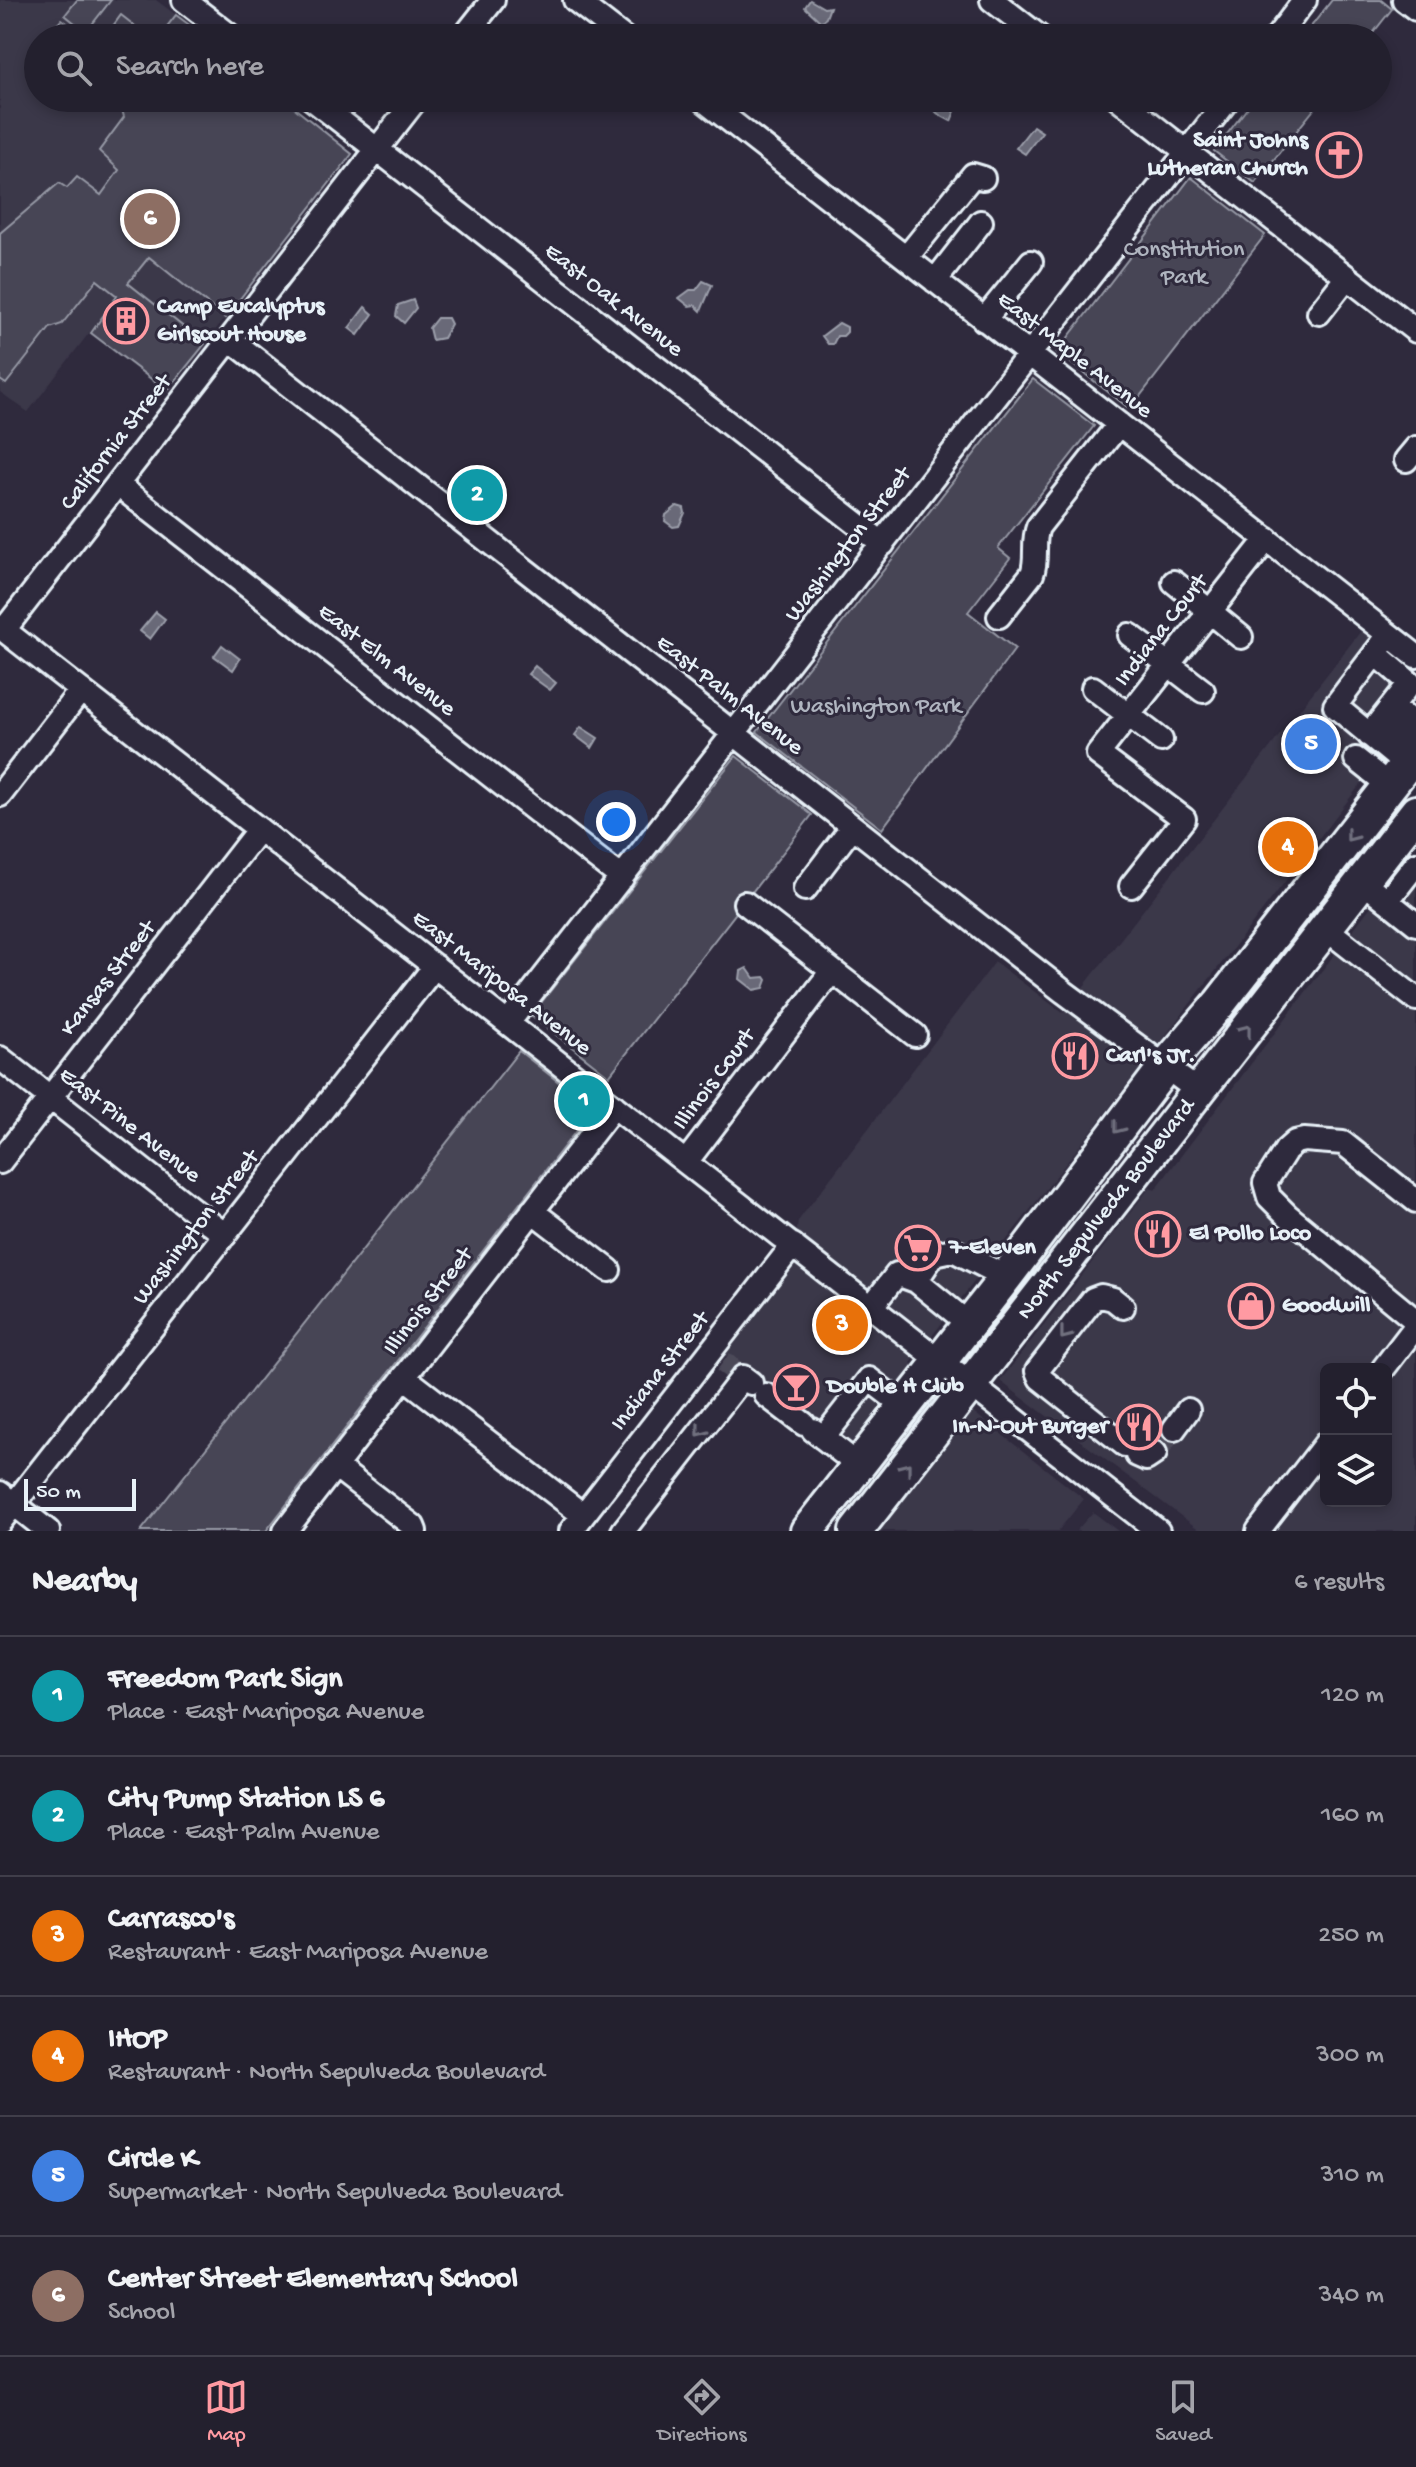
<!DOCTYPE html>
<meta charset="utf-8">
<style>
:root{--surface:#23202e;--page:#2f2d3a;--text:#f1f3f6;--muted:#a3a3aa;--line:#403e4a;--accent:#ff9aa2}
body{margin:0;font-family:"Gochi Hand",sans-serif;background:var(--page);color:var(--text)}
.controls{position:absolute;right:24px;bottom:24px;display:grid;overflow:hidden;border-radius:12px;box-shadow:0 4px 12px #0003}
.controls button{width:72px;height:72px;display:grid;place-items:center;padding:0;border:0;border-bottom:2px solid var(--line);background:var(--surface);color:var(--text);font:40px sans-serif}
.scale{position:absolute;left:24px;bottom:20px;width:112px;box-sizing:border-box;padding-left:8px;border:4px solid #e8f1f8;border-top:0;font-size:22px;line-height:28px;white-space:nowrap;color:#e8f1f8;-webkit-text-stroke:6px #2f2a3d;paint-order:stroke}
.you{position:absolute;left:616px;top:822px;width:28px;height:28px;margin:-20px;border:6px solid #fff;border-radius:50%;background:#1a73e8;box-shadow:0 0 0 12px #1a73e833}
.badge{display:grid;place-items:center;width:52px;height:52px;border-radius:50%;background:var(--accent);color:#fff;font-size:26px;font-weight:700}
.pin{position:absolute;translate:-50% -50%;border:4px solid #fff;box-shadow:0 2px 8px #0006}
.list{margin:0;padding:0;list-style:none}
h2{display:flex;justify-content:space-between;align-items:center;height:104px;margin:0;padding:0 32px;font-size:34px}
h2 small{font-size:26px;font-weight:400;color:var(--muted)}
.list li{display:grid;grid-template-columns:52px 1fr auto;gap:24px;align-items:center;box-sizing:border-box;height:120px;padding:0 32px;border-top:2px solid var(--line)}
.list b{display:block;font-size:30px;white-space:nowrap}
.list p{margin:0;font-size:26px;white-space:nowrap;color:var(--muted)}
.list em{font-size:26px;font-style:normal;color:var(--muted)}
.icon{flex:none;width:44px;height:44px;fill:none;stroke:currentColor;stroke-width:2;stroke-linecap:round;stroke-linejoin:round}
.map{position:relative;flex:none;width:1416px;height:1531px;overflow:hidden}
.search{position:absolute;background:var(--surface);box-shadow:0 4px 12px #0003;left:24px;right:24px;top:24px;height:88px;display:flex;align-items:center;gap:20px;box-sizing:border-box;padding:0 28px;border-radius:44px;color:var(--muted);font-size:30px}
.sheet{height:824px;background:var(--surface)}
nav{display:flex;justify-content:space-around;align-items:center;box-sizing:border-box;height:112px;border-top:2px solid var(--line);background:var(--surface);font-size:22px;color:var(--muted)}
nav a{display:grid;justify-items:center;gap:4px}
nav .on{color:var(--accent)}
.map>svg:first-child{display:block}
</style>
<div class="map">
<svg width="1416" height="1531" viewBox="0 0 1416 1531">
<rect width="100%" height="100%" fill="#2f2a3d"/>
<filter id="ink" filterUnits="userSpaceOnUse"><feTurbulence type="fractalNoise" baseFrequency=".0125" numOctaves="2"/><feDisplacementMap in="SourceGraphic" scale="16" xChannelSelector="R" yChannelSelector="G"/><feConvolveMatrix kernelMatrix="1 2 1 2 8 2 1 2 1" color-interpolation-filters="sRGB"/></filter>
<g filter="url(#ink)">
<path fill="#3b3749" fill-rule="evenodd" d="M0,0H156L207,38H38V98H282L352,154L276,249L205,344L127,284L28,412L0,392Z
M1364,627L1416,669V713L911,1363L1084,1499L1058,1531H881L904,1498L723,1354L793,1263L798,1221L995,962L1063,1013Z
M1416,847V1531H1201L1000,1381L1150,1187L1155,1190ZM1326,1369H1386V1501H1326Z
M1093,1512L1118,1531H1076Z"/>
<path fill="#464455" stroke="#979aa6" stroke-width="2" d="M77,0H111L86,32L65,15Z
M1332,0H1381L1392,9L1369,38H1302Z
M121,15L140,30L133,38H107L105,37Z
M176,15L203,35L207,38H158Z
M62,19L86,38L47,36Z
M119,98H282L352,154L225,318L149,257L128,283L205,344L167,391L91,333L117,296L97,280L62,324L50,328L6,384L0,380V233L59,183L67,188L77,177L101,195L119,170L99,151L124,117Z
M1255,98H1323L1255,183L1214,151Z
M1191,177L1265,235L1130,409L1057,352Z
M1033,379L1094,426L998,548L1010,558L968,612L1015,649L882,829L757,732Z
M736,756L812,815L609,1076L532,1016L533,1013Z
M519,1051L593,1109L266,1531H141Z"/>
<path fill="#696978" stroke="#9c9fab" stroke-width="2" d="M810,0L824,8L830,7L826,18L821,22L805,7Z
M934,100L941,101L947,108L955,111L951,121C940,115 931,113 934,100Z
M1033,126L1042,132L1025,154L1016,148Z
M703,281L712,285L701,311L695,305L689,306L679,298L690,290H696Z
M413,300L416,308L404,323L396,316L398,305Z
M365,307L373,314L358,335L349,328Z
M437,318H448L451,324L443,338L432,340L429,328Z
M839,323L847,327V332L843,336H837L833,344H828L822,336Z
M677,506L684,508L685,513L679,526L673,527L665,521L666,515Z
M156,612L165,619L150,639L140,631Z
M222,645L240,659L233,670L214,656Z
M535,666L556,683L550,690L528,674Z
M581,727L598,738L592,748L575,735Z
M747,968L754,978L765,977L767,980L764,988L754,990L740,979L741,971Z"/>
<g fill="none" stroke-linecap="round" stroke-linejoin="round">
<path stroke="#4b4859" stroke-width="22" stroke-dasharray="22 11" stroke-linecap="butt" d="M723,1362L738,1373
M1155,1453L1174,1429"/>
<g stroke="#e8f1f8" stroke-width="28">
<path id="minor" d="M184,0L233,38
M575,0L624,38
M992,0L1041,38
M1404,0L1416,9
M463,38L493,0
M1276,38L1305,0
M311,98L883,544
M701,98L1416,656
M1118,98L1416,331
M906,258L973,175L983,178
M935,281L981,222
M1319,313L1347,277
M984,320L1031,262
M230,339L1064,992L1198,1091
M1406,460L1416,448
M118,485L622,878
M1174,582L1241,637
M999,616L1032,574C1038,559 1032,542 1038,527L1119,424
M0,627L1158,1531
M4,630L417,98
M1130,635L1203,691
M1389,635L1335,706L1406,765
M1093,688L1161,740
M1392,706L1416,726
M1381,720L1416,747
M1369,735L1410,683L1375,653
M1356,759L1390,786
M0,795L81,690
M1362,881L1416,924
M1131,886L1184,819L1098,754L1267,539
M805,889L852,827
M1387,901L1416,864
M745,903L915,1035
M1325,928L1416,999
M508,1023L1229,98
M0,1058L225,1235
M0,1162L259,829
M686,1162L832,971
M1416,1201L1343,1143L1304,1140L1295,1142L1286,1150L1265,1183L1269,1197L1287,1215L1416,1321
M532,1211L609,1270
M872,1306L897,1274L916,1281
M1123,1307L1113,1299L1101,1296L1093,1299L1037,1371L1040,1378L1125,1445
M969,1324L916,1281L934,1254L953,1250L1006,1277
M1383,1369L1416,1326
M404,1377L583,1515
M766,1395L804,1424
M1174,1429L1188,1410
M813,1430L858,1465
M823,1438L869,1379L904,1406
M1137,1455L1146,1459L1155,1453
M335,1466L413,1526L415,1531
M0,1493L48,1531
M0,1522L435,966
M285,1531L614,1106
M571,1531L793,1245
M623,1531L743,1377L751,1383
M1258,1531L1326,1443"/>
</g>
<g stroke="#e8f1f8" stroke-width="38">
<path id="highway" d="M807,1531L1006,1277L1165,1067L1219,1004L1416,752
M856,1531L1416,812"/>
</g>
<use href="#minor" stroke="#2f2a3d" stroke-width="22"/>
<use href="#highway" stroke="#2f2a3d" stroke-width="32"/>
</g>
<defs><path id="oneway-chevron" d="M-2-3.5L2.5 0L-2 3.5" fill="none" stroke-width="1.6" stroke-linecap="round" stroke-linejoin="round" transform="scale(2)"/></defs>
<g stroke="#70707e">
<use href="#oneway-chevron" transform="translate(1351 836) rotate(128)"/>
<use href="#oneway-chevron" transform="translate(1246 1030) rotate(-52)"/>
<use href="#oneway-chevron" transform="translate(1118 1128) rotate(128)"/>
<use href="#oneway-chevron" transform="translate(1065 1334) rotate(128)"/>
<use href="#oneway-chevron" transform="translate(701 1431) rotate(128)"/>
<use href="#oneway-chevron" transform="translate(906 1468) rotate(-52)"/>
</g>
</g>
<defs>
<g id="church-ring" transform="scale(2.3)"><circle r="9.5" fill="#2f2a3d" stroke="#ff9aa2" stroke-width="1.5"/><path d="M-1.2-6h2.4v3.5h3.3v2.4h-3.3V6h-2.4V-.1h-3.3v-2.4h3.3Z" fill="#ff9aa2"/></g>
<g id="building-ring" transform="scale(2.3)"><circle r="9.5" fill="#2f2a3d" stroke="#ff9aa2" stroke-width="1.5"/><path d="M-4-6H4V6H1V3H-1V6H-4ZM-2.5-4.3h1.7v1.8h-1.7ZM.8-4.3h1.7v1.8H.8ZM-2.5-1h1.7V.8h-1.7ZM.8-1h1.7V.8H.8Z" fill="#ff9aa2"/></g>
<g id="restaurant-ring" transform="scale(2.3)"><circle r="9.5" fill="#2f2a3d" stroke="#ff9aa2" stroke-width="1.5"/><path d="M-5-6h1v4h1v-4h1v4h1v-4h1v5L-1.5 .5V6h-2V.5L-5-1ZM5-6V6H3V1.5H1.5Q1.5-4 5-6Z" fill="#ff9aa2"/></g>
<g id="supermarket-ring" transform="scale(2.3)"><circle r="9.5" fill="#2f2a3d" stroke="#ff9aa2" stroke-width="1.5"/><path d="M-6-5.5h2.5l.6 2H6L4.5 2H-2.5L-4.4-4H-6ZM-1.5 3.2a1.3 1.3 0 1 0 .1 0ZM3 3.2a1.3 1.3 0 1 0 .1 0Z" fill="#ff9aa2"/></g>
<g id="shop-ring" transform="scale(2.3)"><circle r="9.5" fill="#2f2a3d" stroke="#ff9aa2" stroke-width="1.5"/><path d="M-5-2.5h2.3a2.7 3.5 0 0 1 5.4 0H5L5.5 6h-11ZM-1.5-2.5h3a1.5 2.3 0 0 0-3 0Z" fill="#ff9aa2"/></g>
<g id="bar-ring" transform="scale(2.3)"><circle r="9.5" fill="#2f2a3d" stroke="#ff9aa2" stroke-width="1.5"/><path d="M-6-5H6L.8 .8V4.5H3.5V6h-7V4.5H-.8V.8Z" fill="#ff9aa2"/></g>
</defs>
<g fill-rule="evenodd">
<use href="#church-ring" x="1339" y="155"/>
<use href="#building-ring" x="126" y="321"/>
<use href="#restaurant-ring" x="1075" y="1056"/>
<use href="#restaurant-ring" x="1158" y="1234"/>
<use href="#supermarket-ring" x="918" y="1248"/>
<use href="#shop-ring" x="1251" y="1306"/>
<use href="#bar-ring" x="796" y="1387"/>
<use href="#restaurant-ring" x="1139" y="1427"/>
</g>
<g text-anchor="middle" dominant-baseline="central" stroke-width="6" stroke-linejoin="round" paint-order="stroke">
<g font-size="24" font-weight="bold" fill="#e8f1f8" stroke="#2f2a3d" text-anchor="start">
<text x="1308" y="141" text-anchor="end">Saint Johns<tspan x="1308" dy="28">Lutheran Church</tspan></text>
<text x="157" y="307">Camp Eucalyptus<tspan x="157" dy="28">Girlscout House</tspan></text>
<text x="1106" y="1056">Carl's Jr.</text>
<text x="1189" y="1234">El Pollo Loco</text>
<text x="949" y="1248">7-Eleven</text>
<text x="1282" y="1306">Goodwill</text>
<text x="827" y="1387">Double H Club</text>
<text x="1108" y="1427" text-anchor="end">In-N-Out Burger</text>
</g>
<g font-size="24" fill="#afb4bf" stroke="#2f2a3d">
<text x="1184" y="250">Constitution<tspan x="1184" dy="28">Park</tspan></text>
<text x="876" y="707">Washington Park</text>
</g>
<g font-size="24" fill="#e8f1f8" stroke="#2f2a3d">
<text transform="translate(613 301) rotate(38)">East Oak Avenue</text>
<text transform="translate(1074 356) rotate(38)">East Maple Avenue</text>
<text transform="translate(117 443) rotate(-52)">California Street</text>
<text transform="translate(849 545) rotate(-52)">Washington Street</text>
<text transform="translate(1162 631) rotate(-52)">Indiana Court</text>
<text transform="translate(386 661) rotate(38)">East Elm Avenue</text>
<text transform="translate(729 696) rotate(38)">East Palm Avenue</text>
<text transform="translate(109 979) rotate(-52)">Kansas Street</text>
<text transform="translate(501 984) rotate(38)">East Mariposa Avenue</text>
<text transform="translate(715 1080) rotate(-53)">Illinois Court</text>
<text transform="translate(129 1126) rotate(38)">East Pine Avenue</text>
<text transform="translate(1107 1210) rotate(-52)">North Sepulveda Boulevard</text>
<text transform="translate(197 1228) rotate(-52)">Washington Street</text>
<text transform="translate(429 1302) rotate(-52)">Illinois Street</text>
<text transform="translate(661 1372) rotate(-52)">Indiana Street</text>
</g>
</g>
</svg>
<div class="controls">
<button><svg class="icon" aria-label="locate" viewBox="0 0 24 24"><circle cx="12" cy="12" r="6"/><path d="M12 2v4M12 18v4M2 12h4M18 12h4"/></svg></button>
<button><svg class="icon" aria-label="layers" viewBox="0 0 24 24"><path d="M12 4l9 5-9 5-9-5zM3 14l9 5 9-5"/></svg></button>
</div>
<div class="scale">50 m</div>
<div class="you"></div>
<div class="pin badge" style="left:584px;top:1101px;background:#0f9aa8">1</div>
<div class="pin badge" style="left:477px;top:495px;background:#0f9aa8">2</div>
<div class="pin badge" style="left:842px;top:1325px;background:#e8710a">3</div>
<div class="pin badge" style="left:1288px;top:847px;background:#e8710a">4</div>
<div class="pin badge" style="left:1311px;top:744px;background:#3f7fe0">5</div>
<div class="pin badge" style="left:150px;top:219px;background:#8d6e63">6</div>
<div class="search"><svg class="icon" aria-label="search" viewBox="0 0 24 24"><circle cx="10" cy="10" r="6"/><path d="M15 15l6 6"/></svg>Search here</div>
</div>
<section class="sheet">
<h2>Nearby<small>6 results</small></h2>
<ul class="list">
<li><span class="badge" style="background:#0f9aa8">1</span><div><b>Freedom Park Sign</b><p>Place · East Mariposa Avenue</p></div><em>120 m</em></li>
<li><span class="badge" style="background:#0f9aa8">2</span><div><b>City Pump Station LS 6</b><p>Place · East Palm Avenue</p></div><em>160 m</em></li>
<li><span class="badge" style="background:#e8710a">3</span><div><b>Carrasco's</b><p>Restaurant · East Mariposa Avenue</p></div><em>250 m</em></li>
<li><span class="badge" style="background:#e8710a">4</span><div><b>IHOP</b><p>Restaurant · North Sepulveda Boulevard</p></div><em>300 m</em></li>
<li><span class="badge" style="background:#3f7fe0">5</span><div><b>Circle K</b><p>Supermarket · North Sepulveda Boulevard</p></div><em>310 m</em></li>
<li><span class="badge" style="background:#8d6e63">6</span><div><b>Center Street Elementary School</b><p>School</p></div><em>340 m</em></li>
</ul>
</section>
<nav>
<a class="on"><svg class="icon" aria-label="map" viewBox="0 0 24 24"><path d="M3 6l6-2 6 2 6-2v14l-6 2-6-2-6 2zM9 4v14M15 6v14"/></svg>Map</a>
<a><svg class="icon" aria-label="directions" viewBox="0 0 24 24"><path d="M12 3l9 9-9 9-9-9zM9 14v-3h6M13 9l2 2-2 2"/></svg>Directions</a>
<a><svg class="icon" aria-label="saved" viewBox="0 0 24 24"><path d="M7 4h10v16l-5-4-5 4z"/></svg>Saved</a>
</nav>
